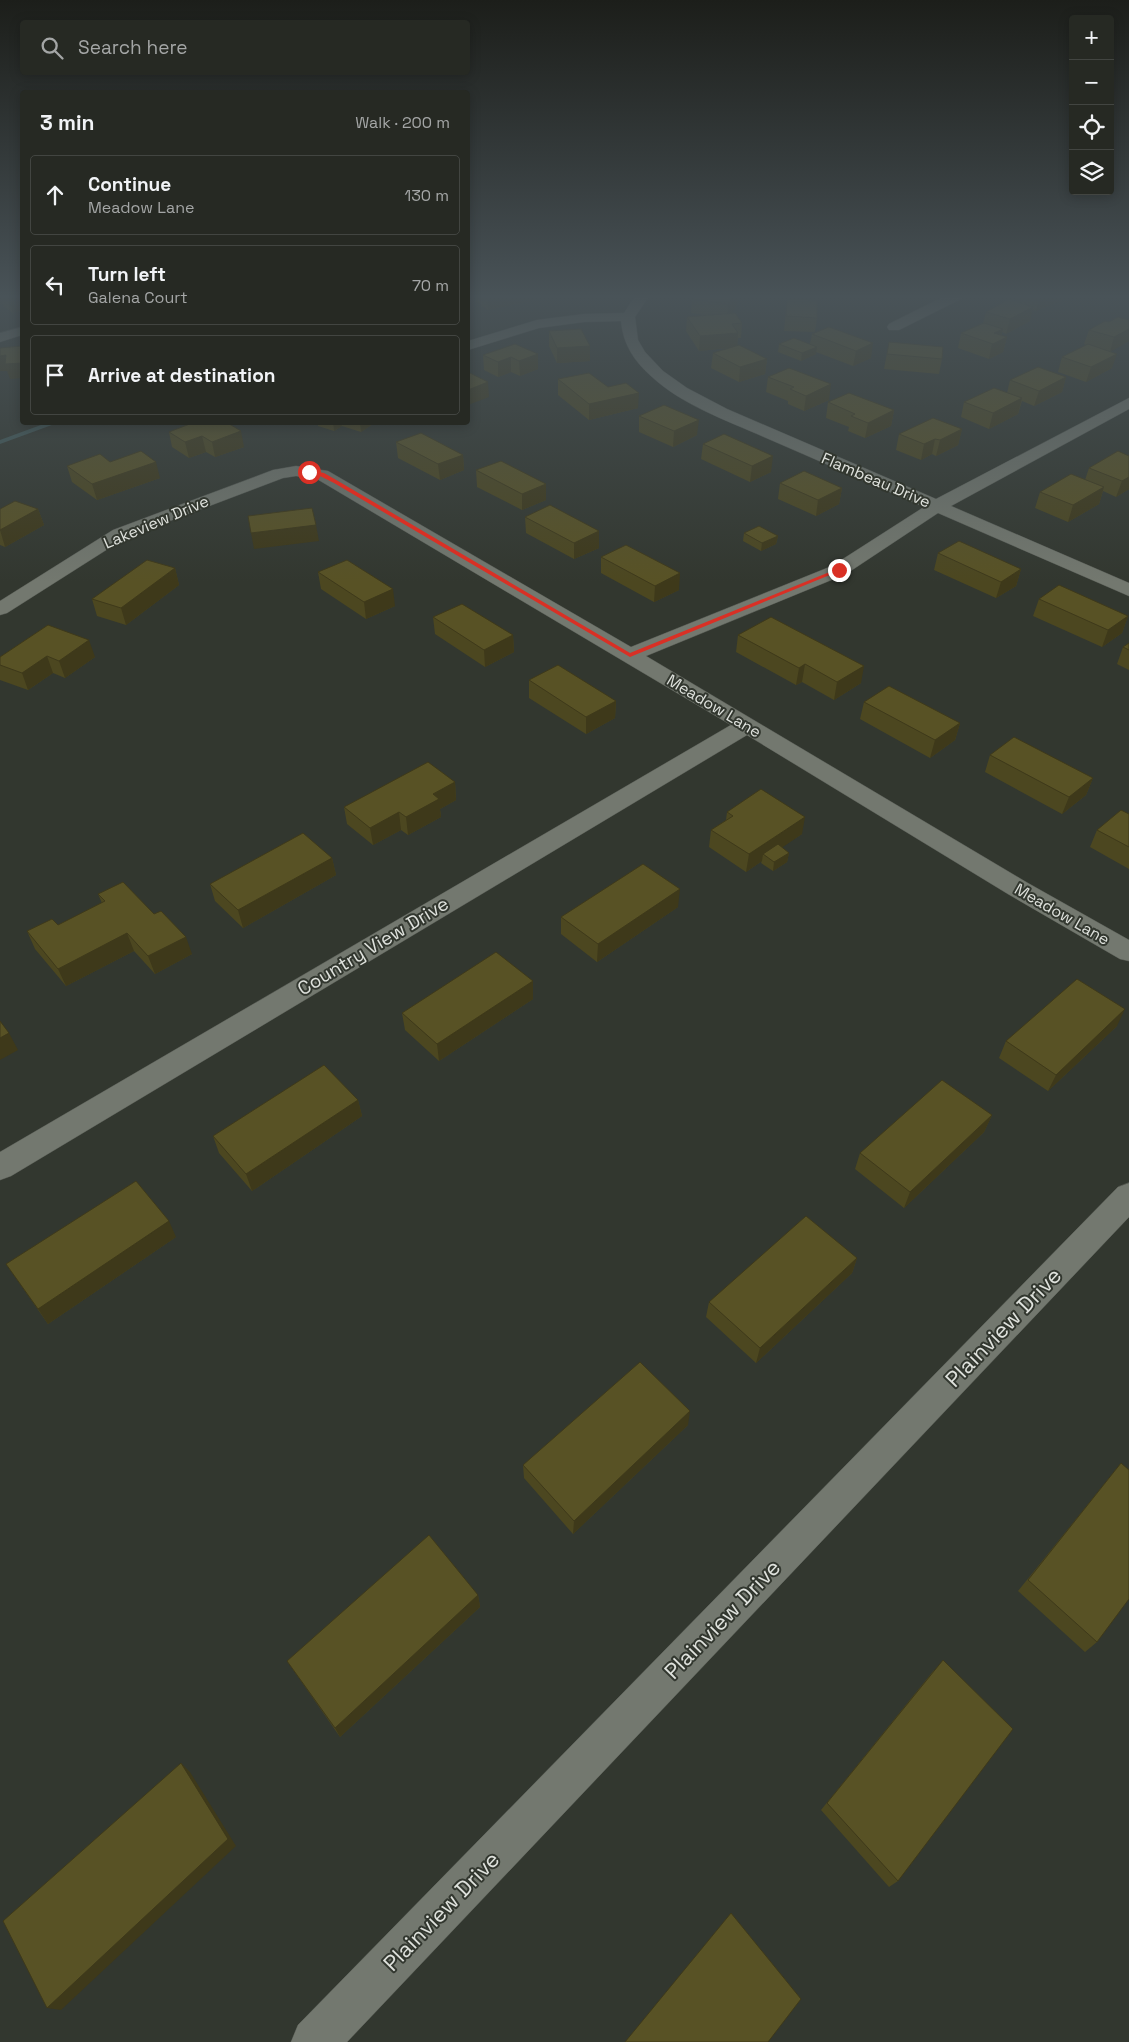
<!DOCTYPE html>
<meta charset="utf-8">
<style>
:root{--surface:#262923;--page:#323530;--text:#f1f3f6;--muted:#a4a6a6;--line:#424541}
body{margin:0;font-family:"Space Grotesk",sans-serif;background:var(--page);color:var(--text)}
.controls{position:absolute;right:15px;top:15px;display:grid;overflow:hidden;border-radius:5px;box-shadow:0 2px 12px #0003}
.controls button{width:45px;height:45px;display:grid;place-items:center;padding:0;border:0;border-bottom:1px solid var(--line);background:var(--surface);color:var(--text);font:25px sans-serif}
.stop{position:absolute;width:15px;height:15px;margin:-11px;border:4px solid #d93025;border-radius:50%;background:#fff}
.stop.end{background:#d93025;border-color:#fff;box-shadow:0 1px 5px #0008}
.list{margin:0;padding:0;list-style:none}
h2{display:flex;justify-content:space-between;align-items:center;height:65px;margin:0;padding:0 20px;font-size:21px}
h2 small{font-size:16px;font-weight:400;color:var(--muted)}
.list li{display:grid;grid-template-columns:32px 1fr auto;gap:15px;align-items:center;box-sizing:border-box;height:80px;margin:0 10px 10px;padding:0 10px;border:1px solid var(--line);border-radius:5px}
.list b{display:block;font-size:19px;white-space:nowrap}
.list p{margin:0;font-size:16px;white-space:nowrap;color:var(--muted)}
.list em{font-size:16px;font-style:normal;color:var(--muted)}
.icon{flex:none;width:28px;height:28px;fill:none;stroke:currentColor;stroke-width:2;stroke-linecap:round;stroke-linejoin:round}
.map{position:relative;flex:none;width:1129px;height:2042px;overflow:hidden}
.search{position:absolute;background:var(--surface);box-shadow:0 2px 12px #0003;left:20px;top:20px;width:450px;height:55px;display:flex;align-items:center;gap:12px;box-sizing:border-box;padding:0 18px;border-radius:5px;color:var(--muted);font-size:19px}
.panel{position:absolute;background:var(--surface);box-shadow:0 2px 12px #0003;left:20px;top:90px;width:450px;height:335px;border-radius:5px}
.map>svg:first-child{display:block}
</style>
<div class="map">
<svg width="1129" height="2042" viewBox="0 0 1129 2042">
<rect width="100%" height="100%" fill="#32372f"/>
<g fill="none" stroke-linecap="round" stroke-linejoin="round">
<path fill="#435c5b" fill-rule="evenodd" d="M49,422H60L0,444V440Z"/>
<g stroke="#51554e" stroke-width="1">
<path id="street" d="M635,296H649L635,317L638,340L645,352L663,371L687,388L727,409L936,499L1129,398V409L951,506L1129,583V596L938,513L846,574L646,656L1026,882L1129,940V961L1120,959L1008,894L747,735L11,1176L0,1180V1152L731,725L317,479L296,476L283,478L125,538L7,613L0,615V601L113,530L273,470L296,466L328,471L631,647L832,566L924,507C870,483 817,460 764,437C726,420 682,405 651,376C634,361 623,344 621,321L584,322L539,328L468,350V341L537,320L584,314L624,313Z
M945,296H963L961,299L899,330H889L887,327L889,324Z
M22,327V335L0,342V333Z
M1129,1183V1217L347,2042H291L298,2025L1118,1187Z"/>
</g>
<use href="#street" fill="#73786f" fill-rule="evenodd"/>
</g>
<path fill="#4c4720" d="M0,296H22V310L13,313L4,307L3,304L1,305L0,304Z
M475,296H534L535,300L488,310L475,301Z
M578,296H589L587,298Z
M737,296L736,307L731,313L742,323L741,338H738L737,346L767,359L765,374L739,382L711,368L713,353L728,348L699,351L686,331L687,317L705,315L691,313L692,299Z
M742,296H755L750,299Z
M855,296H871L863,299Z
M1018,296H1063L1062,300L1036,311L1032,310L1030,321L1006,334L1002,332L1001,336L1007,337L1003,352L989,359L958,348L961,333L983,323L986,312L1016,301Z
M787,299L817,318L815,332L784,331Z
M1129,320V341L1111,351L1112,368L1086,382L1058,372L1062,357L1087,345L1084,344L1089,330L1109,322Z
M829,327L871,358L853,366L816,352V354L801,361L778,352L779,344H810L812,334Z
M549,331L590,361L557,363L549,346Z
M889,342L942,359L939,374L884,369Z
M538,354V369L520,376L511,372L498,377L484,370L483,355Z
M768,377L829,400L804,411L788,404V401L766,392Z
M1066,377L1062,392L1034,406L1022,401L1018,414L989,429L961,417L964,402L1007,393L1010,380Z
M558,379L638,408L589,420L558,395Z
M828,402L894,410L891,426L865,438L848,431L849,427L826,418Z
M639,416L697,435L673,447L639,432Z
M195,422L244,447L215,457L206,452L189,458L172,447L169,432Z
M318,422H376L361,432L342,426L334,431L318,426Z
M962,429L958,445L936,456L932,454L921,460L896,450L899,434Z
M396,442L463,455L464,470L440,480L398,458Z
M703,444L771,472L750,482L701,459Z
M1118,451L1129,489L1116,497L1103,491L1099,504L1068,522L1035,508L1040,492L1085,480L1089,468Z
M67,466L160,478L97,500L72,482Z
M476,470L546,484V500L522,510L477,487Z
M780,483L842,488L839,504L816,516L778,499Z
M0,509H38L44,525L5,547L0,545Z
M525,517L599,531V548L574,559L526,533Z
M744,533L778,536L776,544L761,551L743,541Z
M938,553L1021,569L1016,586L996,598L934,570Z
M601,557L679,590L654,602L601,573Z
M175,568L179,585L126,625L97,616L92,599Z
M318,572L395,606L366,619L321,589Z
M1039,599L1128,616L1122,633L1102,647L1033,616Z
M433,617L513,635L514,652L485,667L435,634Z
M48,625L95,657L65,678L53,673L28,690L0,680V657Z
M738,635L861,683L834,700L802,682L796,685L736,652Z
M1129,643V670L1117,664L1123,647Z
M529,680L616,701L615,718L586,734L529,698Z
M864,702L960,723L955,740L930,758L860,719Z
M990,755L1093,778L1086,795L1062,814L985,772Z
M455,782L456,800L440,809L441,817L408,835L401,830L373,845L347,824L344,807Z
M727,812L802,834L782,847L789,853L787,862L773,871L761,863L762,861L746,872L709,847L711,830L726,820Z
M1129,814V869L1090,847L1097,830Z
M332,858L336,875L243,928L215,901L210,884Z
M98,894L192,954L155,974L134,951L66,986L35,949L27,931L58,925L102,903Z
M678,907L597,962L561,934V917Z
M533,981V999L439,1061L405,1030L402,1013Z
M1117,1026L1048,1091L999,1058L1006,1041Z
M358,1100L362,1116L252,1191L219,1153L213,1136Z
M992,1115L984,1132L904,1208L855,1169L860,1153Z
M176,1237L48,1324L6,1264Z
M857,1258L852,1273L756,1363L706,1317L709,1302Z
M688,1425L573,1534L524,1478L523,1465Z
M1121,1463L1097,1642L1085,1652L1018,1591Z
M478,1595L480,1607L340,1737L287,1661Z
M934,1670L898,1881L889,1887L821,1810Z"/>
<path fill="#3e391a" d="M0,296L3,304L1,305L0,300Z
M5,296H19L22,310L13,313L8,298Z
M488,296H534L535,300L488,310Z
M734,296H737L736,307L727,318L728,304Z
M863,296H871L863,299Z
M1042,296H1063L1062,300L1036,311L1040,297Z
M1033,307L1030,321L1006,334L1010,319Z
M1003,329L1000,340L1007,337L1003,352L989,359L994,333Z
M1129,329V341L1110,352L1114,337Z
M738,333L737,347L699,351L700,336Z
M873,343L871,358L853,366L856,351Z
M590,346V361L557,363V348Z
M817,347L816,354L801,361L802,353Z
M538,354V369L520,376L519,361Z
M1117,354L1112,368L1086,382L1091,367Z
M6,355L22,363V378L10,379L7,371H0V356Z
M511,357V372L498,377V362Z
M767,359L765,374L739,382L740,367Z
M1066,377L1062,392L1034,406L1039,391Z
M488,382L489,397L468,405V390Z
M831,384L829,400L804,411L806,396Z
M639,393L638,408L589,420V404Z
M1022,398L1018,414L989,429L993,413Z
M894,410L891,426L865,438L868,423Z
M699,420L697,435L673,447L674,431Z
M333,422H341L342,426L334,431Z
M360,422H376L361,432Z
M962,429L958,445L936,456L940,440Z
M241,431L244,447L215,457L212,442Z
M202,436L206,452L189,458L185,442Z
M935,439L932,454L921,460L924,444Z
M463,455L464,470L440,480L438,464Z
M773,456L771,472L750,482L752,466Z
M156,462L160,478L97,500L92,484Z
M1129,477V489L1116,497L1122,481Z
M546,484V500L522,510V494Z
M1104,487L1099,504L1068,522L1073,505Z
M842,488L839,504L816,516L818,500Z
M38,509L44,525L5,547L0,530Z
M316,525L319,541L254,549L251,533Z
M599,531V548L574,559V543Z
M778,536L776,544L761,551L762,543Z
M175,568L179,585L126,625L121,608Z
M1021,569L1016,586L996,598L1001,582Z
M680,573L679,590L654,602L655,586Z
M393,589L395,606L366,619L364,602Z
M1128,616L1122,633L1102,647L1108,630Z
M513,635L514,652L485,667L484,650Z
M89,640L95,657L65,678L59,661Z
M47,656L53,673L28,690L22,673Z
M805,664L802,682L796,685L799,668Z
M864,666L861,683L834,700L837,682Z
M616,701L615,718L586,734V717Z
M960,723L955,740L930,758L935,740Z
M1093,778L1086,795L1062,814L1069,797Z
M455,782L456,800L440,809L441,817L408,835L406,817L433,794Z
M399,812L401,830L373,845L370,828Z
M805,817L802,834L768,857L763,854L762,861L746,872L749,854Z
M789,853L787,862L773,871L774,862Z
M332,858L336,875L243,928L238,910Z
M680,889L678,907L597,962L598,944Z
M127,933L134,951L66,986L58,969Z
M186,937L192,954L155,974L148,956Z
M533,981V999L439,1061L437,1044Z
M1125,1009L1117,1026L1048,1091L1056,1075Z
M9,1033L18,1050L0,1060V1038Z
M358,1100L362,1116L252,1191L246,1174Z
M992,1115L984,1132L904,1208L910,1192Z
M169,1221L176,1237L48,1324L38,1309Z
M857,1258L852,1273L756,1363L760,1348Z
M690,1411L688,1425L573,1534L574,1521Z
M478,1595L480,1607L340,1737L335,1728Z
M181,1763L190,1772L236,1846L61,2010L47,2008Z"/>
<path fill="#585225" stroke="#3e391a" d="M5,296H17L8,298Z
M694,296H734L728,304L692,299Z
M787,299L817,300V318L786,316Z
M1009,299L1033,307L1010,319L986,312Z
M735,313L742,323L732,324L738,333L700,336L687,317Z
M1118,317L1129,320V329L1114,337L1089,330L1105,321L1109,322Z
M984,323L1003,329L994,333L1007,337L993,344L961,333Z
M829,327L873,343L856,351L812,334Z
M581,329L590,346L557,348L549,331Z
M794,338L817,347L802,353L779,344Z
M889,342L943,347L942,359L887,354Z
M515,344L538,354L519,361L511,357L498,362L483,355Z
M1088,344L1117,354L1091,367L1062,357Z
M739,345L767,359L740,367L713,353Z
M22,346V363L5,364L6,355L0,356V348Z
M1038,367L1066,377L1039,391L1010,380Z
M789,368L831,384L806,396L790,389L794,387L768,377Z
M468,372L488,382L468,390Z
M589,373L608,387L626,383L639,393L589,404L558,379Z
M994,388L1022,398L993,413L964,402Z
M849,393L894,410L868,423L851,416L855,414L828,402Z
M664,405L699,420L674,431L639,416Z
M933,418L962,429L940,440L935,439L924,444L899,434Z
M195,422H226L241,431L212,442L202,436L185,442L169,432Z
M421,433L463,455L438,464L396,442Z
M724,434L773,456L752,466L703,444Z
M141,451L156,462L92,484L67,466L100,454L110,462Z
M1118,451L1129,456V477L1122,481L1089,468Z
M501,461L546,484L522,494L476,470Z
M804,471L842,488L818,500L780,483Z
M1071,474L1104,487L1073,505L1040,492Z
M15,501L38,509L0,530V509Z
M550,505L599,531L574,543L525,517Z
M312,508L316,525L251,533L248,516Z
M759,526L778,536L762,543L744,533Z
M959,541L1021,569L1001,582L938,553Z
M626,545L680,573L655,586L601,557Z
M147,560L175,568L121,608L92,599Z
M347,560L393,589L364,602L318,572Z
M1059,585L1128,616L1108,630L1039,599Z
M462,604L513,635L484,650L433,617Z
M771,617L864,666L837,682L805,664L799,668L738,635Z
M48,625L89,640L59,661L47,656L22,673L0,665V657Z
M1129,643V650L1123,647Z
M558,665L616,701L586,717L529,680Z
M889,686L960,723L935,740L864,702Z
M1014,737L1093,778L1069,797L990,755Z
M428,762L455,782L433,794L439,799L406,817L399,812L370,828L344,807Z
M761,789L805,817L749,854L711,830L733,816L727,812Z
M1121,810L1129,814V847L1097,830Z
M303,833L332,858L238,910L210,884Z
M778,844L789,853L774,862L763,854Z
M643,864L680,889L598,944L561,917Z
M123,882L154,914L161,911L186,937L148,956L127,933L58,969L27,931L52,919L58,925L105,901L98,894Z
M496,952L533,981L437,1044L402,1013Z
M1077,979L1125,1009L1056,1075L1006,1041Z
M0,1021L9,1033L0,1038Z
M324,1065L358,1100L246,1174L213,1136Z
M942,1080L992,1115L910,1192L860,1153Z
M136,1181L169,1221L38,1309L6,1264Z
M806,1216L857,1258L760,1348L709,1302Z
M640,1362L690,1411L574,1521L523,1465Z
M1121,1463L1129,1470V1599L1097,1642L1028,1580Z
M429,1535L478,1595L335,1728L287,1661Z
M943,1660L1013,1729L898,1881L827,1803Z
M181,1763L228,1839L47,2008L3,1921Z
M731,1913L801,1999L768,2042H625Z"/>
<linearGradient id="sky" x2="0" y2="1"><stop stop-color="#1c1e1a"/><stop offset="0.51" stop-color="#495358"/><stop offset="1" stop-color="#495358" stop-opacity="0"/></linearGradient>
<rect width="1129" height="582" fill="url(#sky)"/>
<path fill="#d93025" d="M309,470L324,473L338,481L630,653L837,569L842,570L630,657L334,483L320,476L307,473Z"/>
<g text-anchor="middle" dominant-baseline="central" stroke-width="4" stroke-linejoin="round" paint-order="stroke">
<g font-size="16" fill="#dfe2dd" stroke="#32372f">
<text transform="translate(876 480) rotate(23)">Flambeau Drive</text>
<text transform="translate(156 522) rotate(-23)">Lakeview Drive</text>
<text transform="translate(714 706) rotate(31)">Meadow Lane</text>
<text transform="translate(1062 914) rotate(30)">Meadow Lane</text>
</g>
<g font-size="19" fill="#dfe2dd" stroke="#32372f">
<text transform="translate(373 946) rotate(-31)">Country View Drive</text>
</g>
<g font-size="22" fill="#dfe2dd" stroke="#32372f">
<text transform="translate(1003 1327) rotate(-46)">Plainview Drive</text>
<text transform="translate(722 1619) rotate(-46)">Plainview Drive</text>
<text transform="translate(441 1911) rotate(-46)">Plainview Drive</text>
</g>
</g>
</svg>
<div class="controls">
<button>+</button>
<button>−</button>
<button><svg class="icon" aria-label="locate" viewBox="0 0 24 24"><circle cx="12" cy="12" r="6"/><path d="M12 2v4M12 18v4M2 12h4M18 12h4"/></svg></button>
<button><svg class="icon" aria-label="layers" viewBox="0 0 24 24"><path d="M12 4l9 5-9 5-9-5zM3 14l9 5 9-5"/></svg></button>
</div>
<div class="stop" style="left:309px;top:472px"></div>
<div class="stop end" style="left:839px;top:570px"></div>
<div class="search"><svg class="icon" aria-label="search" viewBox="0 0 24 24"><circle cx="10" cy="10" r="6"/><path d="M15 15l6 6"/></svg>Search here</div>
<section class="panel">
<h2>3 min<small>Walk · 200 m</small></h2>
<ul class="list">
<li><svg class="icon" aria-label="ahead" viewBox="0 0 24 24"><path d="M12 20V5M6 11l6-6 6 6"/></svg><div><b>Continue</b><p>Meadow Lane</p></div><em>130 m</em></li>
<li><svg class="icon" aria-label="left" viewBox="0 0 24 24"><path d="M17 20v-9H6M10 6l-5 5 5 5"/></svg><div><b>Turn left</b><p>Galena Court</p></div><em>70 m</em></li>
<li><svg class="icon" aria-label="arrive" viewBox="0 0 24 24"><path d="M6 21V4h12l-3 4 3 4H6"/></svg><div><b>Arrive at destination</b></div></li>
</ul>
</section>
</div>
